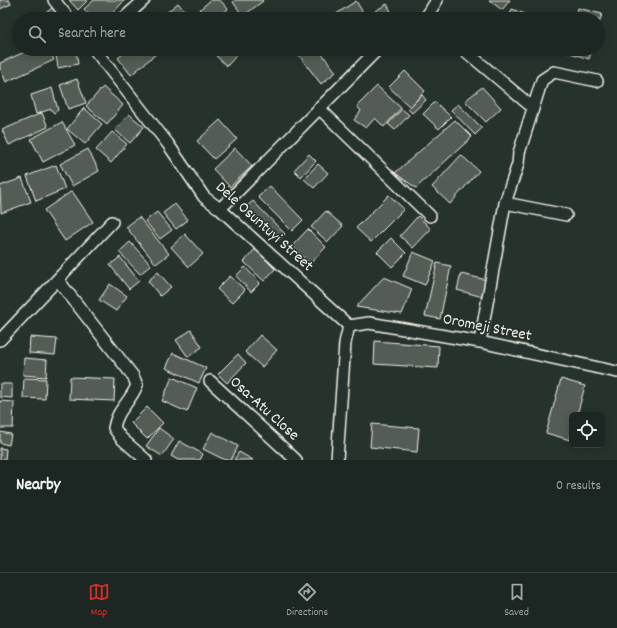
<!DOCTYPE html>
<style>
:root{--surface:#1c2622;--page:#252e2a;--text:#f1f3f6;--muted:#a0a5a5;--line:#3a4340;--accent:#d93025}
body{margin:0;font-family:Dekko,sans-serif;background:var(--page);color:var(--text)}
.controls{position:absolute;right:12px;bottom:12px;display:grid;overflow:hidden;border-radius:6px;box-shadow:0 2px 10px #0003}
.controls button{width:36px;height:36px;display:grid;place-items:center;padding:0;border:0;border-bottom:1px solid var(--line);background:var(--surface);color:var(--text);font:20px sans-serif}
.list{margin:0;padding:0;list-style:none}
h2{display:flex;justify-content:space-between;align-items:center;height:52px;margin:0;padding:0 16px;font-size:17px}
h2 small{font-size:13px;font-weight:400;color:var(--muted)}
.icon{flex:none;width:22px;height:22px;fill:none;stroke:currentColor;stroke-width:2;stroke-linecap:round;stroke-linejoin:round}
.map{position:relative;flex:none;width:617px;height:460px;overflow:hidden}
.search{position:absolute;background:var(--surface);box-shadow:0 2px 10px #0003;left:12px;right:12px;top:12px;height:44px;display:flex;align-items:center;gap:10px;box-sizing:border-box;padding:0 14px;border-radius:22px;color:var(--muted);font-size:15px}
.sheet{height:112px;background:var(--surface)}
nav{display:flex;justify-content:space-around;align-items:center;box-sizing:border-box;height:56px;border-top:1px solid var(--line);background:var(--surface);font-size:11px;color:var(--muted)}
nav a{display:grid;justify-items:center;gap:2px}
nav .on{color:var(--accent)}
.map>svg:first-child{display:block}
</style>
<div class="map">
<svg width="617" height="460" viewBox="0 0 617 460">
<rect width="100%" height="100%" fill="#26332d"/>
<filter id="ink" filterUnits="userSpaceOnUse"><feTurbulence type="fractalNoise" baseFrequency=".025" numOctaves="2"/><feDisplacementMap in="SourceGraphic" scale="8" xChannelSelector="R" yChannelSelector="G"/><feConvolveMatrix kernelMatrix="1 2 1 2 8 2 1 2 1" color-interpolation-filters="sRGB"/></filter>
<g filter="url(#ink)">
<path fill="#525c55" stroke="#f4f1e8" d="M0,0H9L11,4L0,9Z
M69,0H88L78,10Z
M94,0H125L107,19H93L84,9Z
M211,0H220L228,9L216,19H206L199,10Z
M236,0H262L263,1L243,16L233,2Z
M489,0H510L502,10Z
M356,1L367,19H340L336,14Z
M178,3L189,16L185,19H170L165,14Z
M387,4L395,19H379L375,11Z
M52,8L61,19H38Z
M578,8L602,14L598,27V19H575Z
M512,9L538,19H508Z
M31,49H49L54,60L6,82L0,68V63Z
M55,49H76L78,64L58,68Z
M129,49H162L131,75L118,58Z
M222,49H231L237,55L227,66L216,56Z
M306,49H318L336,72L321,84L298,54Z
M565,49H592L589,59L564,51Z
M405,71L425,91L410,107L389,87Z
M77,79L86,103L68,109L60,85Z
M377,86L401,108L384,127L375,118L366,128L354,120L361,111L357,106Z
M103,87L123,105L107,124L86,106Z
M482,87L501,108L486,122L465,101Z
M52,88L58,110L54,113L51,109L36,114L31,95Z
M422,95L426,100L412,113L408,109Z
M435,102L451,117L439,129L423,114Z
M458,104L482,128L475,135L451,110Z
M84,108L102,124L85,144L67,129Z
M402,109L409,115L395,130L388,124Z
M42,113L48,127L9,145L2,130Z
M129,114L144,127L130,143L115,130Z
M220,120L237,139L214,159L197,141Z
M455,120L472,137L416,188L395,173Z
M62,122L75,145L43,162L31,139Z
M112,132L127,144L111,163L96,150Z
M235,148L252,166L230,187L213,169Z
M88,149L99,171L72,186L60,164Z
M309,154L316,161L301,177L294,170Z
M461,155L479,171L450,204L432,187Z
M318,164L328,173L314,188L304,179Z
M56,165L65,189L36,201L27,176Z
M22,178L31,202L1,213L0,186Z
M270,186L303,220L292,231L258,197Z
M72,191L93,222L65,241L44,210Z
M389,195L404,209L371,242L356,228Z
M253,201L285,234L279,240L246,207Z
M175,204L188,220L176,229L163,213Z
M326,211L343,226L328,242L311,227Z
M157,212L172,230L160,239L145,221Z
M418,216L431,229L413,248L400,236Z
M139,217L169,254L156,264L126,227Z
M308,229L326,247L310,264L292,246Z
M185,234L203,254L189,267L171,247Z
M391,238L406,253L392,267L377,252Z
M130,242L151,265L140,274L119,252Z
M255,249L275,269L264,281L244,262Z
M413,252L435,261L425,285L403,276Z
M120,257L139,281L129,289L110,265Z
M437,263L451,266L440,319L425,316Z
M245,267L260,283L251,292L236,276Z
M158,272L171,287L160,296L148,281Z
M461,274L487,280L483,297L457,290Z
M230,276L245,290L232,303L217,289Z
M384,277L412,289L402,314L356,307Z
M110,284L127,296L116,311L99,300Z
M191,330L202,347L188,357L176,340Z
M260,335L277,350L262,367L245,352Z
M30,337L57,339L55,355L29,353Z
M375,341L439,346L438,368L374,364Z
M173,353L206,368L199,383L166,368Z
M238,354L246,363L227,383L218,374Z
M24,358L47,360L46,377L23,375Z
M70,377L115,379L114,401L69,399Z
M172,377L197,388L187,412L162,401Z
M24,378L46,379L45,399L23,398Z
M561,379L585,386L577,415H572L570,440L546,433Z
M0,384H12V398L0,397Z
M0,401L14,402L13,428H0Z
M147,407L163,423L147,439L131,423Z
M372,424L419,428L417,452L370,447Z
M159,428L174,439L162,456L146,446Z
M0,432L11,434L9,445L0,443Z
M212,432L238,446L231,460H225L203,449Z
M179,441L203,454L200,460H178L171,456Z
M0,448L6,449L5,460H0Z
M239,452L253,460H234Z"/>
<g fill="none" stroke-linecap="round" stroke-linejoin="round">
<g stroke="#f4f1e8" stroke-width="14">
<path id="street" d="M54,0L69,19
M123,19L144,0
M425,19L437,0
M94,49L168,144L204,197L220,209L349,326
M463,49L532,107
M319,108L430,216
M505,203L566,215
M220,209L378,49
M58,280L133,376L137,385C130,403 117,409 114,428L121,438L146,460
M349,326L369,323L480,342L617,372
M0,340L112,222
M480,342L505,203L518,164L519,153L542,80L554,72L597,81
M210,381L296,460
M337,460L345,343L349,326"/>
</g>
<use href="#street" stroke="#26332d" stroke-width="11"/>
</g>
</g>
<g text-anchor="middle" dominant-baseline="central" stroke-width="3" stroke-linejoin="round" paint-order="stroke">
<g font-size="16" fill="#f4f1e8" stroke="#26332d">
<text transform="translate(264 227) rotate(42)">Dele Osuntuyi Street</text>
<text transform="translate(487 328) rotate(11)">Oromeji Street</text>
<text transform="translate(264 409) rotate(42)">Osa-Atu Close</text>
</g>
</g>
</svg>
<div class="controls">
<button><svg class="icon" aria-label="locate" viewBox="0 0 24 24"><circle cx="12" cy="12" r="6"/><path d="M12 2v4M12 18v4M2 12h4M18 12h4"/></svg></button>
</div>
<div class="search"><svg class="icon" aria-label="search" viewBox="0 0 24 24"><circle cx="10" cy="10" r="6"/><path d="M15 15l6 6"/></svg>Search here</div>
</div>
<section class="sheet">
<h2>Nearby<small>0 results</small></h2>
<ul class="list">
</ul>
</section>
<nav>
<a class="on"><svg class="icon" aria-label="map" viewBox="0 0 24 24"><path d="M3 6l6-2 6 2 6-2v14l-6 2-6-2-6 2zM9 4v14M15 6v14"/></svg>Map</a>
<a><svg class="icon" aria-label="directions" viewBox="0 0 24 24"><path d="M12 3l9 9-9 9-9-9zM9 14v-3h6M13 9l2 2-2 2"/></svg>Directions</a>
<a><svg class="icon" aria-label="saved" viewBox="0 0 24 24"><path d="M7 4h10v16l-5-4-5 4z"/></svg>Saved</a>
</nav>
